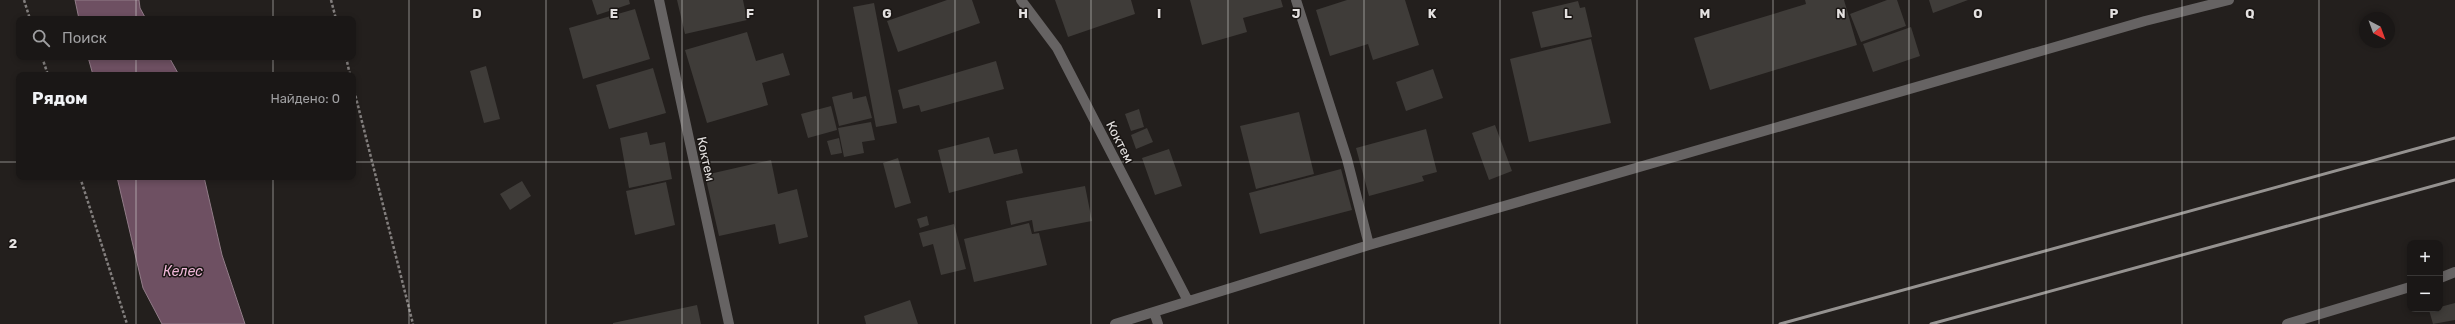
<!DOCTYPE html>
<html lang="ru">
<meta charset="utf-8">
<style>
:root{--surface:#1a1716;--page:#272423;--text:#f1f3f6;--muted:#9f9fa1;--line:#383635}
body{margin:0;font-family:Rubik,sans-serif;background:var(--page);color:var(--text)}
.controls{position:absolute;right:12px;bottom:12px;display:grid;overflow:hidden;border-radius:8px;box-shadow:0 2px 6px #0003}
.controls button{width:36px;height:36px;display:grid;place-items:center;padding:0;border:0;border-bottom:1px solid var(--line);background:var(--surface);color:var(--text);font:20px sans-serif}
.compass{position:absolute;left:2359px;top:12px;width:36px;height:36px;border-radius:50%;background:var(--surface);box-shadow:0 2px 6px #0003;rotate:139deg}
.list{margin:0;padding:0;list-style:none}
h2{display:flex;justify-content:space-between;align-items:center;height:52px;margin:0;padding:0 16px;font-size:17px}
h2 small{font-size:13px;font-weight:400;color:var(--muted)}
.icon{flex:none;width:22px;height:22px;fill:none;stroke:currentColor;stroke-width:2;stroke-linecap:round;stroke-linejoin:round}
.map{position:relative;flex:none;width:2455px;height:324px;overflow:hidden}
.search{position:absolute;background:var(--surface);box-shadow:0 2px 6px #0003;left:16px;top:16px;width:340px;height:44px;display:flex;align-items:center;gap:10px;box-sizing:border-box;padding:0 14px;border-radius:8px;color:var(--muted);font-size:15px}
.panel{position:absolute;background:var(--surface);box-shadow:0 2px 6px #0003;left:16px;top:72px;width:340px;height:108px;border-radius:8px}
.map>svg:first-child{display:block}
</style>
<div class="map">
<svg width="2455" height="324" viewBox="0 0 2455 324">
<rect width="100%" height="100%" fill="#231f1d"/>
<path fill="#6e5062" stroke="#917c88" d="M75,0H139L140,8L146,19H79Z
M88,57H169L179,75H93Z
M117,177H204L222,255L245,324H162L143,288Z"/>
<path fill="#3f3c39" d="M592,0H629L630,4L597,15Z
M677,0H743L747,20L685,34Z
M947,0H972L980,23L898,52L887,21Z
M1055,0H1131L1135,14L1068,37Z
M1190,0H1281L1283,7L1243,18L1247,32L1202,45Z
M1347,0H1405L1419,45L1373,60L1368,44L1330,56L1316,10Z
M1805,0H1844L1857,45L1710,90L1694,38L1806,4Z
M1887,0H1897L1906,26L1861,42L1850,14Z
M1929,0H1968L1933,13Z
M1578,1L1580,8L1585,7L1592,37L1541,48L1532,12Z
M874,3L897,123L876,127L853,7Z
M635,9L650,59L583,79L569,28Z
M1911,27L1920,56L1873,72L1863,44Z
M747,32L756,61L783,53L790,75L762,83L768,105L707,123L685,50Z
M1591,39L1611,123L1529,142L1510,59Z
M996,61L1004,89L921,112L919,105L903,109L898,90Z
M486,66L500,119L484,123L470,71Z
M653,68L666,113L609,129L596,85Z
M1433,69L1443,98L1406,111L1396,82Z
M852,92L853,99L866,96L872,118L839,126L832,97Z
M831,106L837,130L808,138L801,114Z
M1139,109L1144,127L1131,131L1125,114Z
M1299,112L1314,174L1256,189L1240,126Z
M871,122L875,140L862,142L864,153L844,157L838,128Z
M1495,125L1512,171L1489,180L1472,133Z
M1147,128L1153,142L1136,149L1131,135Z
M1426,129L1437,172L1422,176L1424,181L1369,196L1356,148Z
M647,132L650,145L665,142L672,179L629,188L620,138Z
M989,137L994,154L1017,149L1023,173L949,193L938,150Z
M839,138L842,153L831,155L827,141Z
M1169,149L1182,186L1155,195L1142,158Z
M898,158L911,203L895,208L883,163Z
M771,160L778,194L797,189L808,237L779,244L775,224L719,236L705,175Z
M1341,169L1352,210L1260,234L1249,193Z
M522,181L531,196L510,210L500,194Z
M666,182L675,225L635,235L626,191Z
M1085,186L1092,221L1034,232L1032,220L1011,225L1006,201Z
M927,216L929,225L920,228L917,219Z
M1029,223L1032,234L1039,233L1047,265L974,282L964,239Z
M954,224L966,269L941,275L933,244L923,247L919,233Z
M910,300L918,324H866L864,316Z
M2455,303V320L2433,324L2429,310L2440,309V307Z
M697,305L701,324H613V323Z"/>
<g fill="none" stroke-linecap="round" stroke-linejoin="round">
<path stroke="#827e7d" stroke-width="2.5" stroke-dasharray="3 2" stroke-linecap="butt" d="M24,0L30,19
M331,0L336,19
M42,57L48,75
M346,57L350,75
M353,86L413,324
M80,177L127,324"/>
<path stroke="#666363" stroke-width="10" d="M659,0L729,324
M1021,0L1057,48L1188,301
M1296,0L1347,159L1369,245
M2440,278L2455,272
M1154,312L1158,324
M1115,324L1369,245L2145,21L2229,0
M2287,324L2410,287"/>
<path stroke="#959290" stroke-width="3" d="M1780,324L2455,138
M1931,324L2455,180"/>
</g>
<path fill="none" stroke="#e4e1e0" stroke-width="1" stroke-opacity="0.55" d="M136,0V19M273,0V19M409,0V324M546,0V324M682,0V324M818,0V324M955,0V324M1091,0V324M1228,0V324M1364,0V324M1500,0V324M1637,0V324M1773,0V324M1909,0V324M2046,0V324M2182,0V324M2319,0V324M136,57V75M273,57V75M0,162H19M353,162H2455M136,177V324M273,177V324"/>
<g text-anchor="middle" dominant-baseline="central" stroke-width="3" stroke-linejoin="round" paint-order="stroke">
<g font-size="13" fill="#e4e1e0" stroke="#1a1614">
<text transform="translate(1120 142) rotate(63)">Коктем</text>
<text transform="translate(706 159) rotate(78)">Коктем</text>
</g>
<g font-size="14" font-style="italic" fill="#eeb6d7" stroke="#1a1614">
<text x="183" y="271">Келес</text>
</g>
</g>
<g font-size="13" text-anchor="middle" font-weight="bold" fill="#e4e1e0" stroke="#1a1614" stroke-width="3" stroke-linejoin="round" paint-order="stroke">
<text x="477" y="18">D</text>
<text x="614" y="18">E</text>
<text x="750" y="18">F</text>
<text x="887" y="18">G</text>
<text x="1023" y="18">H</text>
<text x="1159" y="18">I</text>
<text x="1296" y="18">J</text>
<text x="1432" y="18">K</text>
<text x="1568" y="18">L</text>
<text x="1705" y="18">M</text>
<text x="1841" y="18">N</text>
<text x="1978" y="18">O</text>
<text x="2114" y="18">P</text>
<text x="2250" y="18">Q</text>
<text x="13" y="248">2</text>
</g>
</svg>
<div class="controls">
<button>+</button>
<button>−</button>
</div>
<svg class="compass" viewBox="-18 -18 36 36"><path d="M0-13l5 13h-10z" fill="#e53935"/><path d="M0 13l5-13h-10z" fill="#9f9fa1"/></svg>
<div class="search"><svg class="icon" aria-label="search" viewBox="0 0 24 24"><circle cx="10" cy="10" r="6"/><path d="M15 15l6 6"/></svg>Поиск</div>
<section class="panel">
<h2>Рядом<small>Найдено: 0</small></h2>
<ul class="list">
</ul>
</section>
</div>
